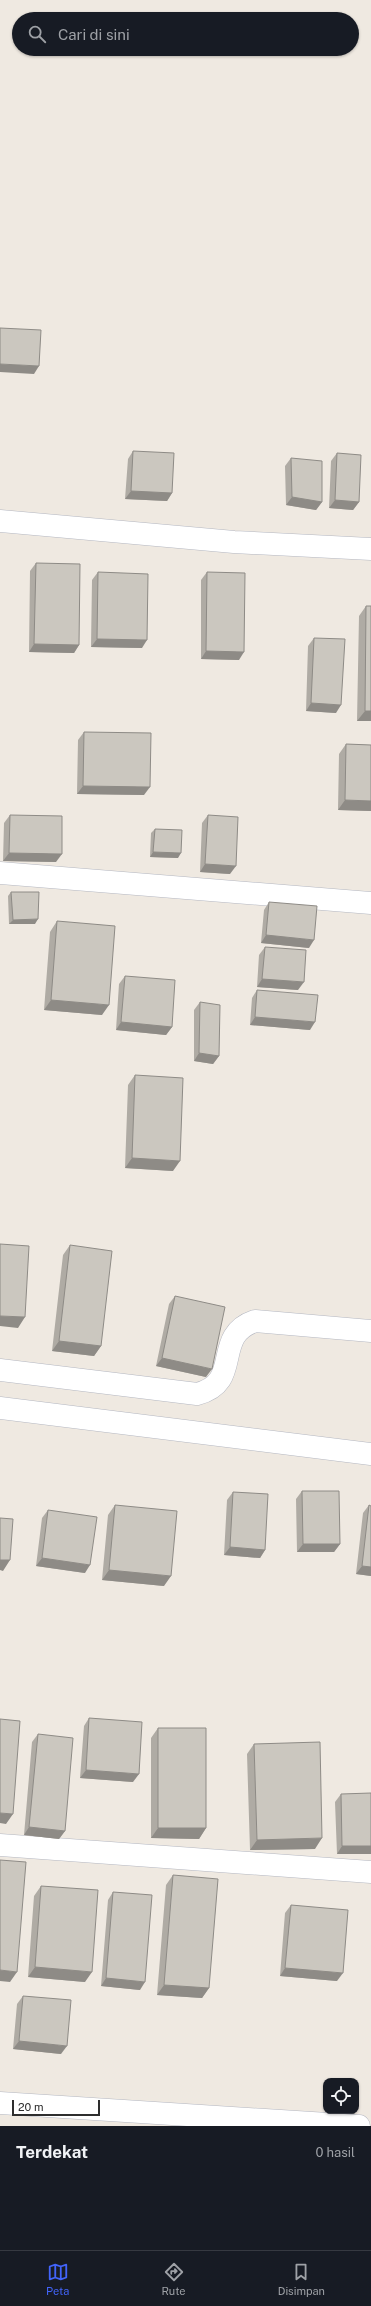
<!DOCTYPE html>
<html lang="id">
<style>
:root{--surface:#171b24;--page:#242831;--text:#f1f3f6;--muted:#9ea1a6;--line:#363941;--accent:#4264fb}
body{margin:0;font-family:"Public Sans",sans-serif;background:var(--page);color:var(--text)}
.controls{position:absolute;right:12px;bottom:12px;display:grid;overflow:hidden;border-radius:8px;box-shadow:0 1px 3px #0004}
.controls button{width:36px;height:36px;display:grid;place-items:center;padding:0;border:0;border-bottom:1px solid var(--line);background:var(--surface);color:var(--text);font:20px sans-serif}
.scale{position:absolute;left:12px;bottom:10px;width:88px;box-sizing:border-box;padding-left:4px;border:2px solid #2e2e2e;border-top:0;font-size:11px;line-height:14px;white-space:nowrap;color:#2e2e2e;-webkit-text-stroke:3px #fff;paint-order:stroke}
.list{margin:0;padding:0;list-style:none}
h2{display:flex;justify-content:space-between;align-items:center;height:52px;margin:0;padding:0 16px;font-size:17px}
h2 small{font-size:13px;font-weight:400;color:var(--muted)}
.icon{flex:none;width:22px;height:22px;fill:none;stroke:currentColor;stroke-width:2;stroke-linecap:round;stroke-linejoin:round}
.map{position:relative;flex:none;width:371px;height:2126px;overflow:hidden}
.search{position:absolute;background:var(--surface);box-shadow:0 1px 3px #0004;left:12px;right:12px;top:12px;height:44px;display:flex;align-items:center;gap:10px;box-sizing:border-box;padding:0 14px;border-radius:22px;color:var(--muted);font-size:15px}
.sheet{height:124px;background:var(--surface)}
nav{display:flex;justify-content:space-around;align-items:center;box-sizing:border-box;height:56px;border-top:1px solid var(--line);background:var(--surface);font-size:11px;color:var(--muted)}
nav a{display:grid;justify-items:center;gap:2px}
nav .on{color:var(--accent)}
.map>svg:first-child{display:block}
</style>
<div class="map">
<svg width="371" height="2126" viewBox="0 0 371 2126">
<rect width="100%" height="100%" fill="#efe9e1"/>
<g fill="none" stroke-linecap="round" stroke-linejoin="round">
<g stroke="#b4b7c1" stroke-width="23">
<path id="minor" d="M0,521L234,542L371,549
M0,873L371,903
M0,1370L197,1394C244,1382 211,1336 255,1321L371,1331
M0,1408L371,1454
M0,1845L371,1872
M0,2103L359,2126"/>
</g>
<use href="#minor" stroke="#fff" stroke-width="22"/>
</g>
<path fill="#afaba4" d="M133,451L172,493L167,501L125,499L128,459Z
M337,453L359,502L353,510L329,508L331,461Z
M291,458L322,502L316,510L286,505L285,466Z
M36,563L79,645L74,653L29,652L30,571Z
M98,572L142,648L91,647L92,580Z
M207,572L239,660L201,659V580Z
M366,606L371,721H357L359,616Z
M314,638L336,713L306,711L308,646Z
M84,732L144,795L77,794L78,740Z
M346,744L371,745V811L338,810L339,754Z
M10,815L56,862L3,861L4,823Z
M208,815L230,874L200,872L202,823Z
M155,829L178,858L150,857L151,833Z
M11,892L35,924H9L8,896Z
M269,902L309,948L261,943L264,910Z
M57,921L102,1015L44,1010L50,932Z
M265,947L298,990L257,987L259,955Z
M125,976L172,1027L166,1035L116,1030L119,984Z
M257,990L310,1030L250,1025L252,998Z
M200,1002L219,1056L213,1064L194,1061V1010Z
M135,1075L173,1171L125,1168L128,1085Z
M70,1245L101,1346L94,1356L52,1351L63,1255Z
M175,1296L206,1377L156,1366L169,1304Z
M302,1491L340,1544L334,1552H297L296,1499Z
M233,1492L265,1550L260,1558L224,1555L227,1500Z
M115,1505L164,1586L102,1580L108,1515Z
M369,1505L371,1576L356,1574L363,1513Z
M48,1510L85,1573L36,1566L42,1518Z
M89,1718L133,1782L80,1778L84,1726Z
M158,1728L206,1828L199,1839L151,1838V1738Z
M38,1734L65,1831L59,1839L24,1835L32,1742Z
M254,1744L315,1849L250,1850L247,1754Z
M341,1794L371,1854H337L335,1802Z
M173,1875L209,1988L202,1998L157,1995L166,1885Z
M41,1886L85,1982L28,1977L34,1896Z
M113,1892L140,1990L101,1986L108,1900Z
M291,1905L337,1981L280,1976L285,1913Z
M23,1996L61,2054L13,2049L17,2004Z"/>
<path fill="#8e8b86" d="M0,364L39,366L34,374L0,372Z
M131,491L172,493L167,501L125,499Z
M292,497L322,502L316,510L286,505Z
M335,500L359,502L353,510L329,508Z
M97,639L147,640L142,648L91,647Z
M34,644L79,645L74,653L29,652Z
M206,651L244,652L239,660L201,659Z
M311,703L341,705L336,713L306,711Z
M365,711H371V721H357Z
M83,786L150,787L144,795L77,794Z
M345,800L371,801V811L338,810Z
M153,852L181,853L178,858L150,857Z
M9,853L62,854L56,862L3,861Z
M205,864L236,866L230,874L200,872Z
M38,919L35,924H9L13,920Z
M266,935L314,940L309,948L261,943Z
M262,979L304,982L298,990L257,987Z
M51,1000L109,1005L102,1015L44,1010Z
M255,1017L315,1022L310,1030L250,1025Z
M121,1022L172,1027L166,1035L116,1030Z
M199,1053L219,1056L213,1064L194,1061Z
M132,1158L180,1161L173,1171L125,1168Z
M0,1316L25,1317L18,1328L0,1326Z
M59,1341L101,1346L94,1356L52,1351Z
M162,1358L212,1369L206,1377L156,1366Z
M303,1544H340L334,1552H297Z
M230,1547L265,1550L260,1558L224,1555Z
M42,1558L90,1565L85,1573L36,1566Z
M0,1560H10L3,1571L0,1570Z
M362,1566L371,1567V1576L356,1574Z
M109,1570L171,1576L164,1586L102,1580Z
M86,1770L139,1774L133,1782L80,1778Z
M0,1813L13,1814L6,1824L0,1823Z
M29,1827L65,1831L59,1839L24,1835Z
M158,1828H206L199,1839L151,1838Z
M322,1838L315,1849L250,1850L257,1840Z
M342,1846H371V1854H337Z
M35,1967L92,1972L85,1982L28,1977Z
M285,1968L343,1973L337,1981L280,1976Z
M0,1970L17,1972L10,1982L0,1981Z
M106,1978L145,1982L140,1990L101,1986Z
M164,1985L209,1988L202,1998L157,1995Z
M19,2041L67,2046L61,2054L13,2049Z"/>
<path fill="#cbc7bf" stroke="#8e8b86" d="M0,328L41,330L39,366L0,364Z
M133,451L174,453L172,493L131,491Z
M337,453L361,455L359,502L335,500Z
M291,458L322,461V502L292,497Z
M36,563L80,564L79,645L34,644Z
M98,572L148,574L147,640L97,639Z
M207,572L245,573L244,652L206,651Z
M366,606H371V711H365Z
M314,638L345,639L341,705L311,703Z
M84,732L151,733L150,787L83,786Z
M346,744L371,745V801L345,800Z
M10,815L62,816V854L9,853Z
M208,815L238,817L236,866L205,864Z
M155,829L182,830L181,853L153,852Z
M11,892H39L38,919L13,920Z
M269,902L317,906L314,940L266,935Z
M57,921L115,926L109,1005L51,1000Z
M265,947L306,950L304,982L262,979Z
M125,976L175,980L172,1027L121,1022Z
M257,990L318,995L315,1022L255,1017Z
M200,1002L220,1005L219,1056L199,1053Z
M135,1075L183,1078L180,1161L132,1158Z
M0,1244L29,1246L25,1317L0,1316Z
M70,1245L112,1251L101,1346L59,1341Z
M175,1296L225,1307L212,1369L162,1358Z
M302,1491H339L340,1544H303Z
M233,1492L268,1494L265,1550L230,1547Z
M115,1505L177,1511L171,1576L109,1570Z
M369,1505L371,1506V1567L362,1566Z
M48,1510L97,1517L90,1565L42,1558Z
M0,1518L13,1519L10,1560H0Z
M89,1718L142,1722L139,1774L86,1770Z
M0,1719L20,1721L13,1814L0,1813Z
M158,1728H206V1828H158Z
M38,1734L73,1738L65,1831L29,1827Z
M320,1742L322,1838L257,1840L254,1744Z
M371,1793V1846H342L341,1794Z
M0,1860L26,1862L17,1972L0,1970Z
M173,1875L218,1879L209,1988L164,1985Z
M41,1886L98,1890L92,1972L35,1967Z
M113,1892L152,1895L145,1982L106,1978Z
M291,1905L348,1910L343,1973L285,1968Z
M23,1996L71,2000L67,2046L19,2041Z"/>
</svg>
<div class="controls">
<button><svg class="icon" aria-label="locate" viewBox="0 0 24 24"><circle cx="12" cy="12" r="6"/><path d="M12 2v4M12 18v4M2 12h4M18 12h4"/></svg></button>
</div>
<div class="scale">20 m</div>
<div class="search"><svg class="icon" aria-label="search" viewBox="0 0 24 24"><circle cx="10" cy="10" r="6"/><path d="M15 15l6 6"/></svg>Cari di sini</div>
</div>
<section class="sheet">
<h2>Terdekat<small>0 hasil</small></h2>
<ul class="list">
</ul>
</section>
<nav>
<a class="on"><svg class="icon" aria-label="map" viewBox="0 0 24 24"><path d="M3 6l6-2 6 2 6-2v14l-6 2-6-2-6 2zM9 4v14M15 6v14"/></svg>Peta</a>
<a><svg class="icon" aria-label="directions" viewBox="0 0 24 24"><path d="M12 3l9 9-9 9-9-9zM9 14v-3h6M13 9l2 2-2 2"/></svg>Rute</a>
<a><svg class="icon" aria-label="saved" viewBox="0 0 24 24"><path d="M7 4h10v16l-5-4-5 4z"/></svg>Disimpan</a>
</nav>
